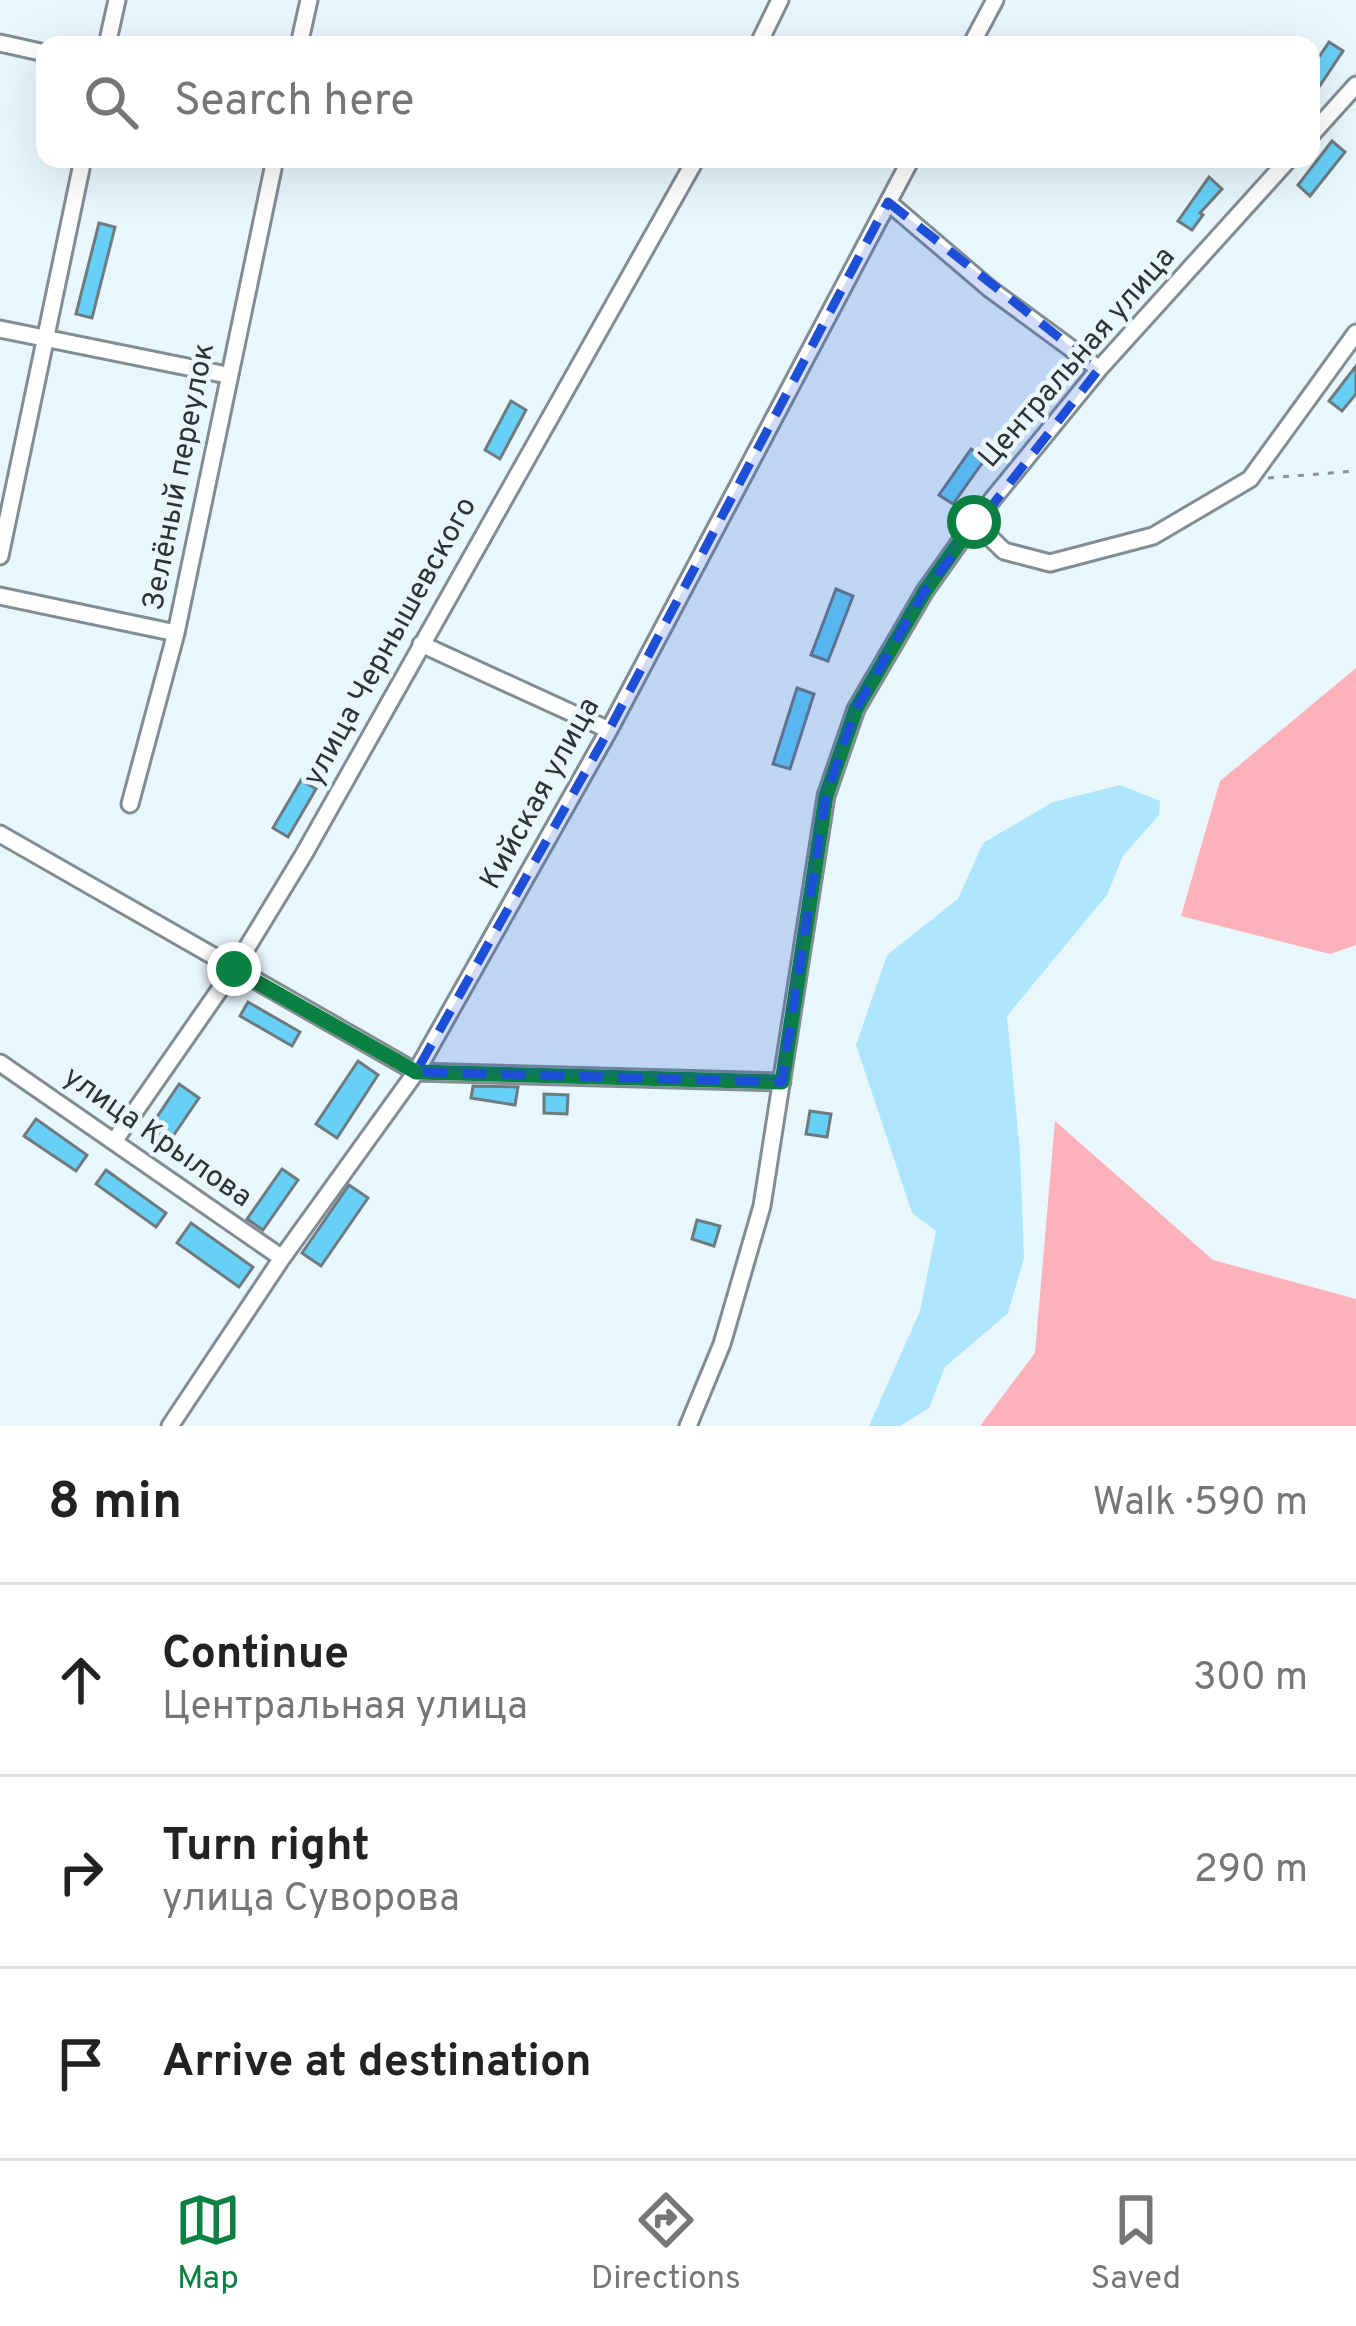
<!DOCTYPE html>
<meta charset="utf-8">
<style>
:root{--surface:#fff;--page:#f6f6f6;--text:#222;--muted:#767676;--line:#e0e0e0;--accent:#0b8043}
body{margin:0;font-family:Overpass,sans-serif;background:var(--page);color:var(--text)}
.stop{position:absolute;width:36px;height:36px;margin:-27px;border:9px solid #0b8043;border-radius:50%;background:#fff}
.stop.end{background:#0b8043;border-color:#fff;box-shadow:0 3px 12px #0008}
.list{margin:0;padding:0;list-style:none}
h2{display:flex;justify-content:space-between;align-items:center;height:156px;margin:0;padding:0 48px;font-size:51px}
h2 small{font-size:39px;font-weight:400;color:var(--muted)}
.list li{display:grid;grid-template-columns:78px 1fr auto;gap:36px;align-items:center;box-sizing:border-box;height:192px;padding:0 48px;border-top:3px solid var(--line)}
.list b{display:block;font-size:45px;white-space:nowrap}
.list p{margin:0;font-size:39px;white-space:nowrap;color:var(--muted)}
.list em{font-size:39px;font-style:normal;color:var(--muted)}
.icon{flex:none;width:66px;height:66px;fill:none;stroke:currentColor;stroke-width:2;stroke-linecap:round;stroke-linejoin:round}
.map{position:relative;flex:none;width:1356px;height:1426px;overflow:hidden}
.search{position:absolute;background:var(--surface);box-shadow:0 12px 48px #0002;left:36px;right:36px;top:36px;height:132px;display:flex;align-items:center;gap:30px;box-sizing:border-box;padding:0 42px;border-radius:24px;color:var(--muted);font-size:45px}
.sheet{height:732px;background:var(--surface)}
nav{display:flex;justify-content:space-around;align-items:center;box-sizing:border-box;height:168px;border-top:3px solid var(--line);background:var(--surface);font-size:33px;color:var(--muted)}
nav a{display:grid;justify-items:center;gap:6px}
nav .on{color:var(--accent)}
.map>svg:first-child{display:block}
</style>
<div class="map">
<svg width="1356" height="1426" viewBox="0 0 1356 1426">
<rect width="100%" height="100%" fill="#e9f7fc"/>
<path fill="#fcb1bb" d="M1356,668V945L1330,954L1181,916L1220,781Z
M1055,1121L1213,1260L1356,1299V1426H980L1035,1353Z"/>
<path fill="#ade6fd" d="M1120,785L1160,801L1159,815L1123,856L1107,895L1007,1016L1020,1152L1024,1258L1008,1313L945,1367L929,1408L900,1426H869L920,1311L936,1231L912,1213L856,1045L887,955L958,899L983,843L1053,802Z"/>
<path fill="#67d0f6" stroke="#6e7a7f" stroke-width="3" d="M1329,42L1343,51L1311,99V69Z
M1332,141L1345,152L1310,196L1298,185Z
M1209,177L1222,189L1200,213L1203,215L1192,230L1178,221Z
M99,223L115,227L92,318L76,314Z
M1356,366V394L1342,411L1329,401Z
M511,401L526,410L500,459L485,450Z
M971,449L985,459L953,504L939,495Z
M836,589L853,596L828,661L811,655Z
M797,688L814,694L790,769L773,764Z
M301,780L316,789L288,837L273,828Z
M248,1002L300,1032L292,1046L240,1016Z
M358,1061L378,1075L337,1138L316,1124Z
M179,1084L199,1098L169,1142L149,1129Z
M473,1086L518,1087L515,1105L471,1098Z
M544,1094L568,1095L567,1114L544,1113Z
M810,1111L831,1114L827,1137L806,1134Z
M36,1119L87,1155L76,1171L24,1136Z
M282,1169L298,1180L263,1230L247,1219Z
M106,1170L166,1213L156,1227L96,1184Z
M349,1185L368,1198L321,1266L302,1253Z
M697,1220L720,1226L714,1246L692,1239Z
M191,1223L253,1267L239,1287L177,1243Z"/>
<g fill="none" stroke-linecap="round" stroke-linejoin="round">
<g stroke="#808d92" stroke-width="21">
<path id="minor" d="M0,43L45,53
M107,45L117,0
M299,45L309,0
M758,45L780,0
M971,45L995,0
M1311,135L1356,85
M888,202L990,289L1099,369
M0,329L227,375
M974,522L1004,551L1050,563L1153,536L1250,479L1356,333
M0,556L83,159
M0,596L176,633
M421,644L609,730
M130,804L176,633L275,159
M0,834L416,1072L782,1082
M0,1063L282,1258
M115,1140L234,969L304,854L696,159
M170,1426L282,1258L416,1072L609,730L911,159
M688,1426L722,1344L762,1206L826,796L856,709L925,591L974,522L1099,369L1289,159"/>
</g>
<path stroke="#899396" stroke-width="3" stroke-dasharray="6 9" stroke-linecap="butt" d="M1268,478L1356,471"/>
<use href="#minor" stroke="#fff" stroke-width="15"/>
</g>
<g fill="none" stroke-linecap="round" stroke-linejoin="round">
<path stroke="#0b8043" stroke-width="15" d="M234,969L416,1072L782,1082L826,796L856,709L925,591L974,522"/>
</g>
<path fill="#1d4ed8" fill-opacity="0.2" stroke="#1d4ed8" stroke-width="9" stroke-dasharray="24 15" stroke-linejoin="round" d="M888,202L1099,369L925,591L856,709L826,796L782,1082L416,1072L609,730Z"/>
<g text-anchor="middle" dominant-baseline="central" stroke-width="9" stroke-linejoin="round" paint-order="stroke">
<g font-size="30" fill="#2e3335" stroke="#e9f7fc">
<text transform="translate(1078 358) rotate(-49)">Центральная улица</text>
<text transform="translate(180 477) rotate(-79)">Зелёный переулок</text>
<text transform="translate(391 642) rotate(-61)">улица Чернышевского</text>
<text transform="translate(541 794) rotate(-61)">Кийская улица</text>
<text transform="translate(157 1138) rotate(35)">улица Крылова</text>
</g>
</g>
</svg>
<div class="stop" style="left:974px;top:522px"></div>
<div class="stop end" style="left:234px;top:969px"></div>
<div class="search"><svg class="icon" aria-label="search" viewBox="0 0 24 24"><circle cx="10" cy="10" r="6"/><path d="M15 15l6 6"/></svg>Search here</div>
</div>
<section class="sheet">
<h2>8 min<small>Walk · 590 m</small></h2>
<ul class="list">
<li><svg class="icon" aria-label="ahead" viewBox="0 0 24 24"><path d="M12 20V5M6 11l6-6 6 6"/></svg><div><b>Continue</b><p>Центральная улица</p></div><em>300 m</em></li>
<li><svg class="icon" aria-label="right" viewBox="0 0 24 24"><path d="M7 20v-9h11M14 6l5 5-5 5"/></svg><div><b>Turn right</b><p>улица Суворова</p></div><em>290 m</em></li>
<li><svg class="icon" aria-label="arrive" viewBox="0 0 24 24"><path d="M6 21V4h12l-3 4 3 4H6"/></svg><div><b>Arrive at destination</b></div></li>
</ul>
</section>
<nav>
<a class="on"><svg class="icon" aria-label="map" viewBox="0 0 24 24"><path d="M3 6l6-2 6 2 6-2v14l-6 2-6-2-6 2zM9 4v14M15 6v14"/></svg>Map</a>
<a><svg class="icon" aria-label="directions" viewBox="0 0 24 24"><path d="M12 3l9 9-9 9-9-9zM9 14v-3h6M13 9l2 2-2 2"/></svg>Directions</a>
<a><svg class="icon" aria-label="saved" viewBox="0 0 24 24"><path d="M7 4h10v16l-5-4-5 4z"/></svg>Saved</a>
</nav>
